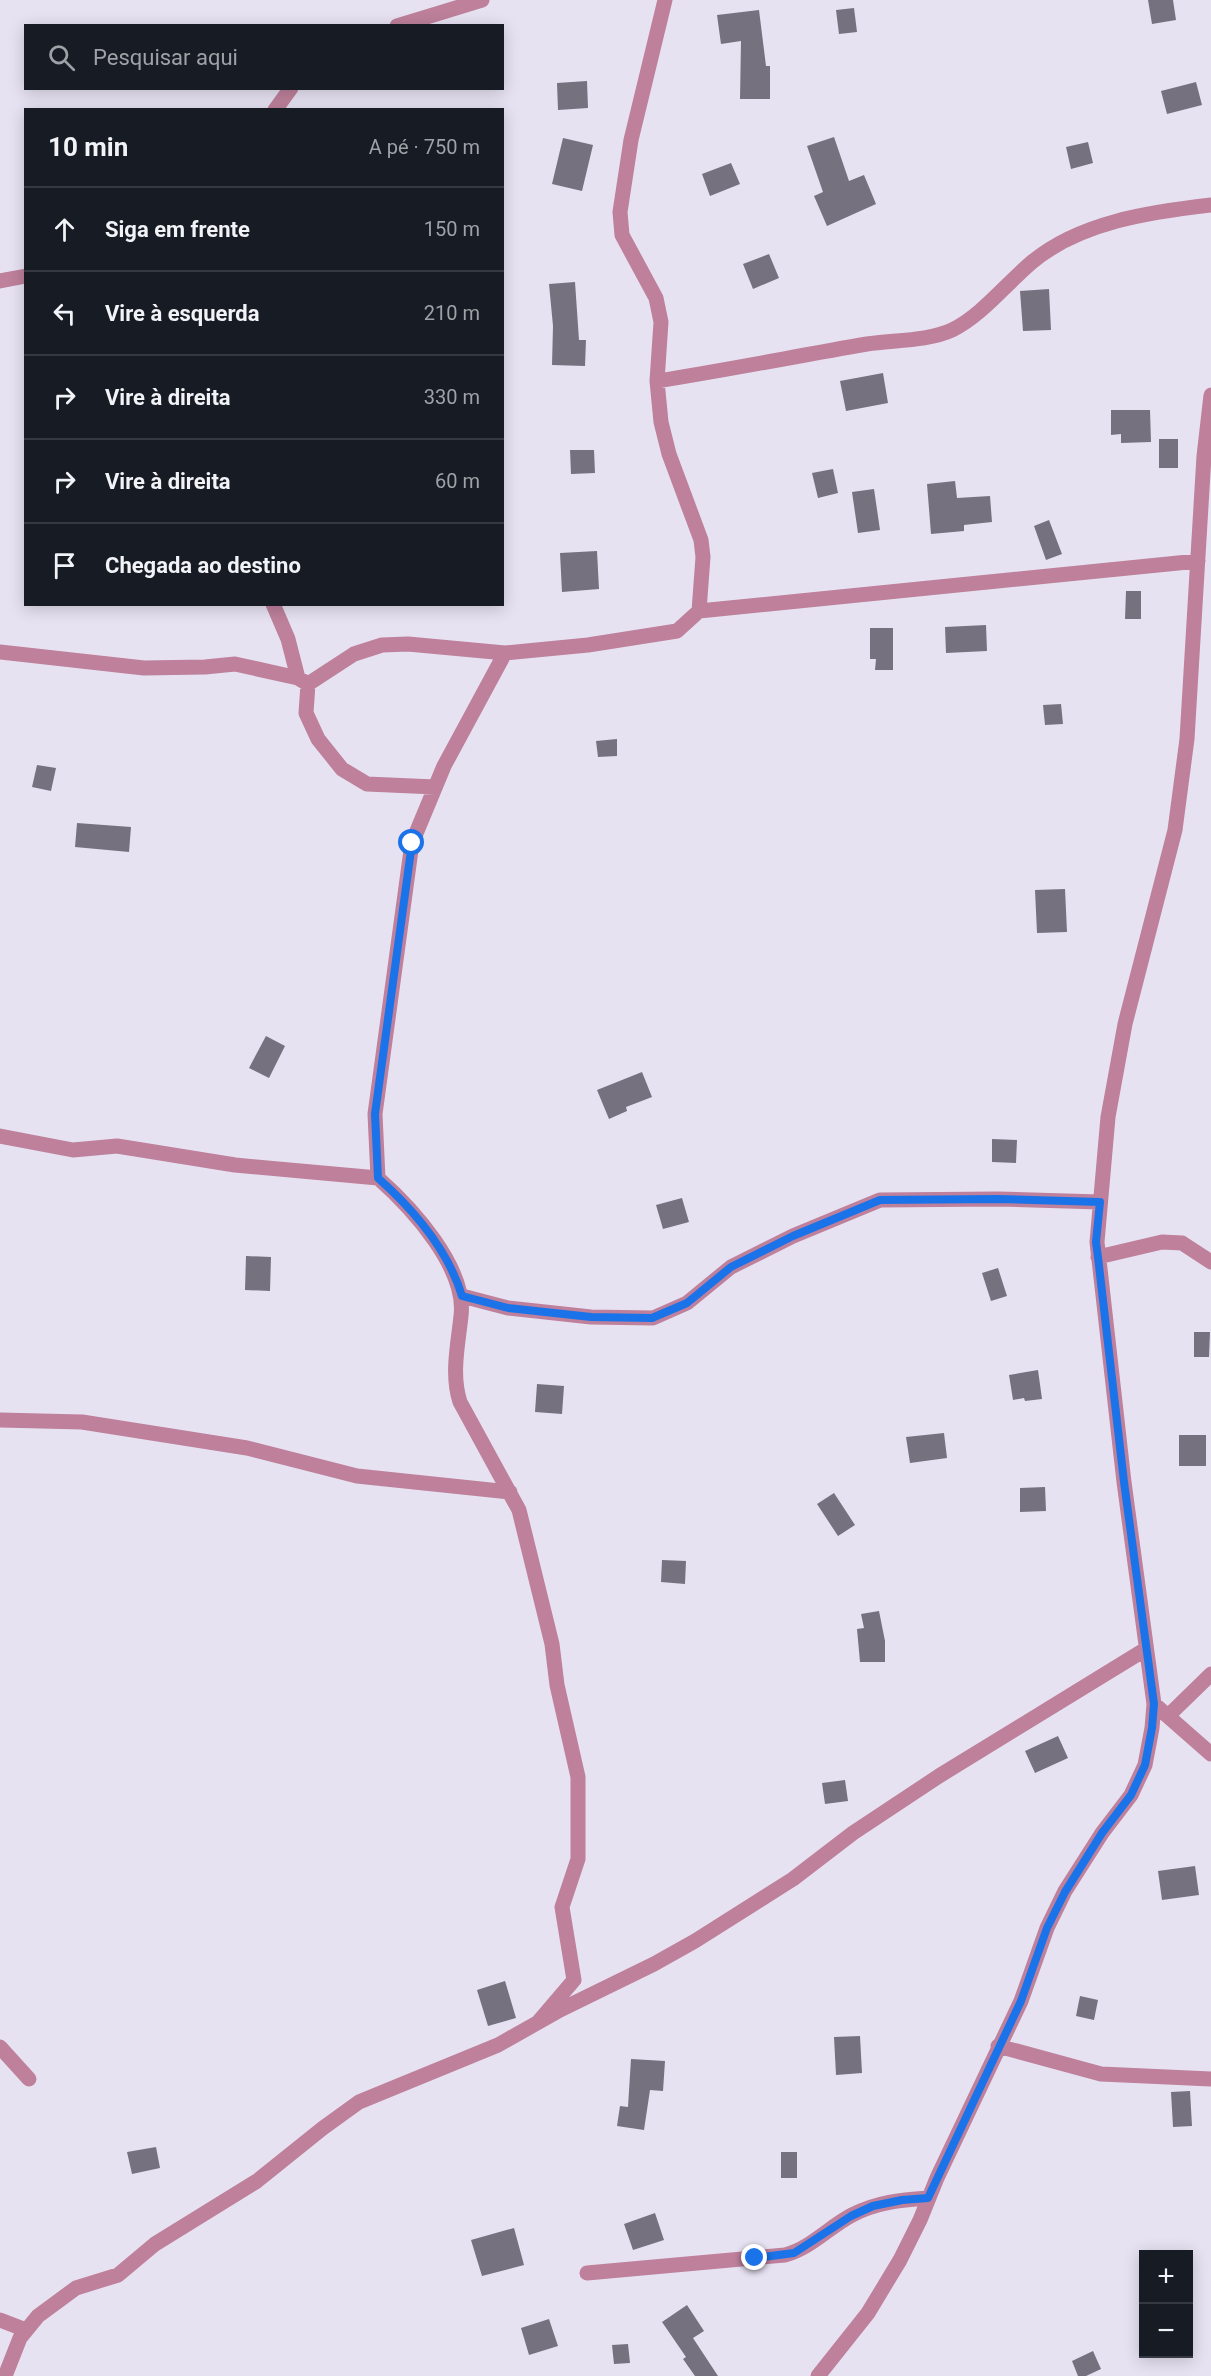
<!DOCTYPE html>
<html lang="pt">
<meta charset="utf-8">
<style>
:root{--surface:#171b24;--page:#20242c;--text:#f1f3f6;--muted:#9ea1a6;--line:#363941}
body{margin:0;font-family:Roboto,sans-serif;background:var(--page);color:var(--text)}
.controls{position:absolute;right:18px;bottom:18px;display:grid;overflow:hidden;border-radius:0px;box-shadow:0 3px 15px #0003}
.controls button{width:54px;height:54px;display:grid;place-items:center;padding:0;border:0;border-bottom:2px solid var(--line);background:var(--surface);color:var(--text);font:30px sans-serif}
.stop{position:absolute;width:18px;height:18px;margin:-14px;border:4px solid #1a73e8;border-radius:50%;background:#fff}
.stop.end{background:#1a73e8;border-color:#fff;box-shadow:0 2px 6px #0008}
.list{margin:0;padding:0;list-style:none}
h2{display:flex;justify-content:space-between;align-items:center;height:78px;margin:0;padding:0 24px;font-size:26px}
h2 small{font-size:20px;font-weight:400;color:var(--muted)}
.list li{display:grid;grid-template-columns:39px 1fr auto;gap:18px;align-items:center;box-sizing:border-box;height:84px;padding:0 24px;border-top:2px solid var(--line)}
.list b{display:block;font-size:22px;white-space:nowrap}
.list em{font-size:20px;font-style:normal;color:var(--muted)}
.icon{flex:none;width:33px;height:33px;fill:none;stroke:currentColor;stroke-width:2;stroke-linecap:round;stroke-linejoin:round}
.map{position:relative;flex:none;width:1211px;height:2376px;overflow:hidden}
.search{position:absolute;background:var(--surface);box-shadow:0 3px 15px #0003;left:24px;top:24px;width:480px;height:66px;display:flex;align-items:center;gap:15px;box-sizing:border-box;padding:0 21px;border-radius:0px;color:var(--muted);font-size:22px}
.panel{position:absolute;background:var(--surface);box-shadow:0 3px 15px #0003;left:24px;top:108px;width:480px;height:498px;border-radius:0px}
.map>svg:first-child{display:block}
</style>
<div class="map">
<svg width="1211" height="2376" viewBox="0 0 1211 2376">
<rect width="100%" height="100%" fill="#e7e2f2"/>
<path fill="#75717f" d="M1148,0H1173L1176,20L1152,24Z
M854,8L857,32L839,34L836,10Z
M759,10L766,66H770V99H740L741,41L721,44L717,15Z
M587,81L588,108L558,110L557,83Z
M1196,82L1202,105L1167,114L1161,91Z
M834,137L849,181L864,175L876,204L827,226L814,196L823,192L807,146Z
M563,138L593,145L582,191L552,184Z
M1088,142L1093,163L1071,169L1066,147Z
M731,163L740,184L710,196L702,174Z
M769,254L779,278L753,289L743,264Z
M575,282L579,340H586L585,366L552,365L553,326L549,284Z
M1049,289L1051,330L1023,331L1020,291Z
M883,373L888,403L846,411L840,381Z
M1111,410H1150L1151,442L1121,443V434L1111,435Z
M1159,439H1178V468H1159Z
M570,450H594L595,473L571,474Z
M833,469L838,493L818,498L812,473Z
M955,481L957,498L990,496L992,522L964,525V531L931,534L927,484Z
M874,489L880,530L858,533L852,492Z
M1049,520L1062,554L1046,560L1034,526Z
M597,551L599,589L562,592L560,553Z
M1126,591H1141V619H1125Z
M986,625L987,651L946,653L945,627Z
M870,628H893V670H875L876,659H870Z
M1061,704L1063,724L1045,725L1043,705Z
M617,739V756L598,757L596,741Z
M37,765L56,768L51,791L32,787Z
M77,823L131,827L129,852L75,847Z
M1065,889L1067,932L1037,933L1035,890Z
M266,1036L285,1046L269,1078L249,1068Z
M642,1072L652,1097L626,1107L627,1111L609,1119L597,1090Z
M992,1139L1017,1140L1016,1163L992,1162Z
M682,1198L689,1222L663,1229L656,1205Z
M246,1256L271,1257L270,1291L245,1290Z
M998,1268L1007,1296L991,1301L982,1273Z
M1194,1332H1210L1209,1357H1194Z
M1038,1370L1042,1399L1025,1401L1024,1398L1013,1400L1009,1375Z
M537,1384L564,1386L562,1414L535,1412Z
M944,1433L947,1458L910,1463L906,1437Z
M1179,1435H1206V1466H1179Z
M1045,1487L1046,1511L1020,1512V1488Z
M834,1493L855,1525L838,1536L817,1504Z
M662,1560L686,1561L685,1584L661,1582Z
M879,1611L885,1641V1662H860L857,1629L864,1628L861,1614Z
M1058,1736L1068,1758L1035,1773L1025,1751Z
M845,1780L848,1801L825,1804L822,1783Z
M1195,1866L1199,1895L1162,1900L1158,1871Z
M505,1981L516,2018L488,2026L477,1990Z
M1080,1996L1098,2000L1094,2020L1076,2016Z
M860,2036L862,2073L836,2075L834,2037Z
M631,2059L665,2061L663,2091L650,2090L644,2130L617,2126L620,2106L628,2107Z
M1190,2091L1192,2126L1173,2127L1171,2092Z
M156,2147L160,2168L132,2174L127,2152Z
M781,2152H797V2178H781Z
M655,2213L664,2240L633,2250L624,2224Z
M514,2228L524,2265L482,2276L471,2240Z
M687,2305L704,2331L693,2338L718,2376H695L683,2359L686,2357L662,2322Z
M549,2319L558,2346L529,2355L521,2328Z
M628,2344L630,2363L614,2364L612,2345Z
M1093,2351L1101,2369L1086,2376H1078L1072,2361Z"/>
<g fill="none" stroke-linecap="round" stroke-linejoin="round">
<path stroke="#be809b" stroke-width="15" d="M665,0L631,140L620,212L622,235L656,298L661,322L657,381L661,422L669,454L701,540L703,557L699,611
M397,26L482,0
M275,110L291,88
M0,281L26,276
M657,381C727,370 797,356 867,344C893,340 929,341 952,330C981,316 1007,283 1032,262C1080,222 1150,212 1211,205
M273,604L288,639L298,678
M0,652L144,668L205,667L235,664L298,678L308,684L354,654L382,645L408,644L505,653L588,645L677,631L699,611L1198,561
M505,653L444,766L412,843L375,1114L378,1178C412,1208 467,1268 461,1316C458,1345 451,1374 460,1402L519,1510L552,1644L557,1685L578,1777V1859L562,1907L574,1980L539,2021
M308,684L306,713L318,739L342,769L367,784L435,787
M0,1136L73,1150L117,1146L235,1165L378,1178
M1098,1257L1162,1242L1182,1243L1211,1262
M462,1296L508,1308L591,1317L653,1318L687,1303L731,1267L793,1236L880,1200L998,1199L1100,1202
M0,1420L82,1422L247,1448L357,1476L510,1492
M1154,1704L1211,1754
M1169,1715L1211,1674
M998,2046L1101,2074L1211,2079
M0,2047L29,2079
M587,2273L785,2255C811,2248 829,2227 852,2215C877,2202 901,2200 928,2198
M0,2320L26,2330
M5,2376L20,2338L38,2316L76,2288L118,2275L155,2244L257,2181L323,2128L359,2102L498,2045L560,2010L654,1964L695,1941L793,1879L853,1833L939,1776L1146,1649
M818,2376L868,2313L900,2260L920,2220L937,2178L1021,2001L1047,1928L1065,1891L1102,1833L1131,1795L1145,1765L1152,1728L1154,1704L1124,1482L1097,1242L1108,1117L1125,1024L1175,830L1187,739L1204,456L1211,395"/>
</g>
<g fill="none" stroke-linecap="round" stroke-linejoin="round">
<path stroke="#1a73e8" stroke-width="8" d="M412,843L375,1114L378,1178C414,1210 448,1250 462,1296L508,1308L591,1317L652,1318L687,1303L731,1267L793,1236L880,1200L998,1199L1100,1202L1096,1242L1098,1257L1124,1482L1154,1704L1152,1728L1145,1765L1131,1795L1102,1833L1065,1892L1047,1928L1021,2001L928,2198L902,2200L873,2206L851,2216L794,2253L755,2258"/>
</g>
</svg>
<div class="controls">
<button>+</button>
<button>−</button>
</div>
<div class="stop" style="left:412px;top:843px"></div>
<div class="stop end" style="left:755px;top:2258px"></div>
<div class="search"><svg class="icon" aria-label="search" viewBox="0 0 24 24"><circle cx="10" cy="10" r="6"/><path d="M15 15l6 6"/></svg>Pesquisar aqui</div>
<section class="panel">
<h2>10 min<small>A pé · 750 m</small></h2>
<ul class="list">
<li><svg class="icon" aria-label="ahead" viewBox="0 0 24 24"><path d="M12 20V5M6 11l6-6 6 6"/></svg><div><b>Siga em frente</b></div><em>150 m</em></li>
<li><svg class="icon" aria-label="left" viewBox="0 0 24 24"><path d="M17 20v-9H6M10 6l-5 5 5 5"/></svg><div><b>Vire à esquerda</b></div><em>210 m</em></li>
<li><svg class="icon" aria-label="right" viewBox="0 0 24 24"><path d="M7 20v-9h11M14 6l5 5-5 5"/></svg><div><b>Vire à direita</b></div><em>330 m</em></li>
<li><svg class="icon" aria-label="right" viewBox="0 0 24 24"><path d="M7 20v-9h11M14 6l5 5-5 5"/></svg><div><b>Vire à direita</b></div><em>60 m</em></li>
<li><svg class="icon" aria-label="arrive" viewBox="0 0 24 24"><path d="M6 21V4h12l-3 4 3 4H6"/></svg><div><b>Chegada ao destino</b></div></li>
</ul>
</section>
</div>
